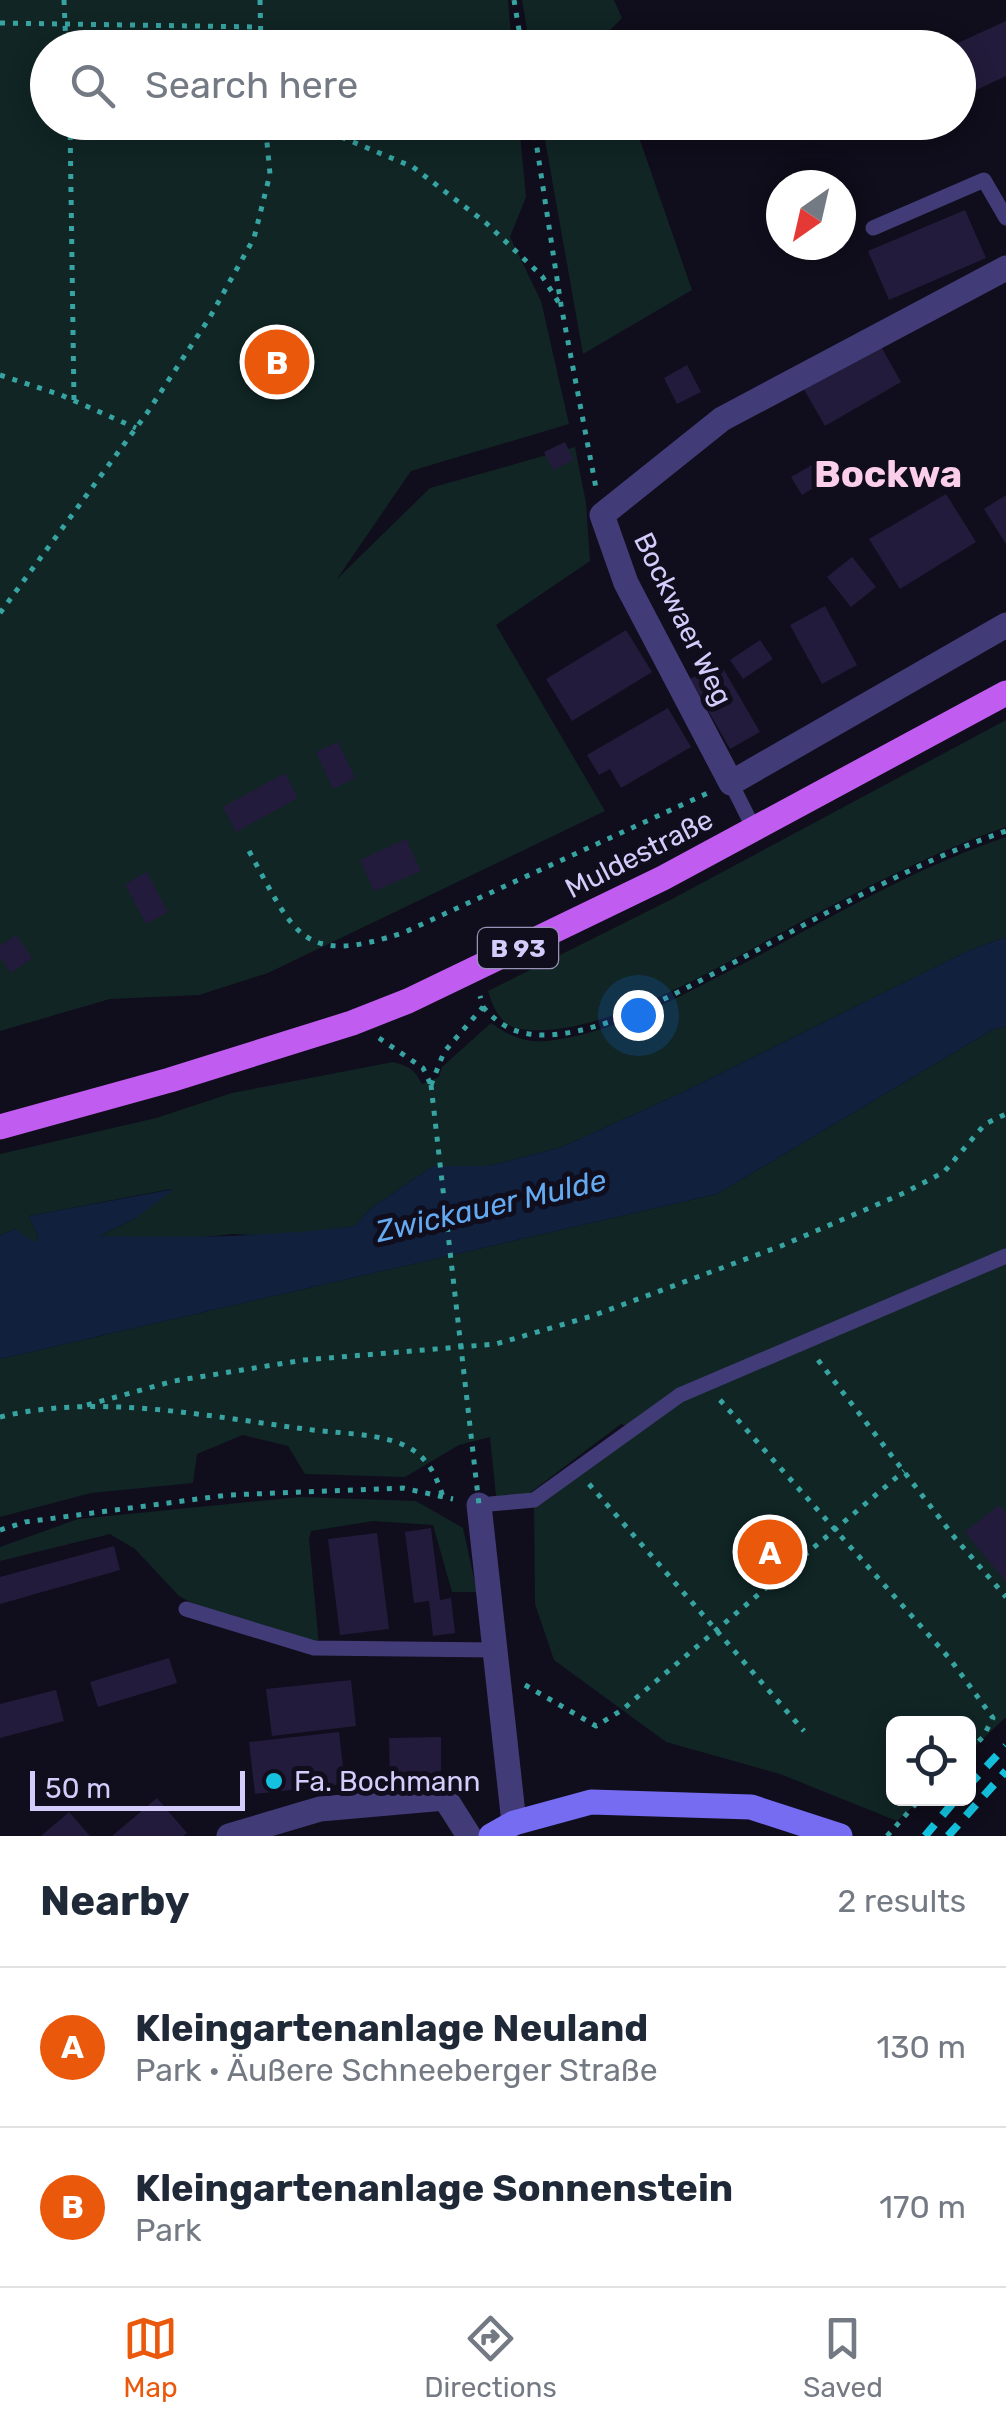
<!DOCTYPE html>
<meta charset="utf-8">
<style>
:root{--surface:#fff;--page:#f2f2f3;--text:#1f2937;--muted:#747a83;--line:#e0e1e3;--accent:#ea580c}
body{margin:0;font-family:Rubik,sans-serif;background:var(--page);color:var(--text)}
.controls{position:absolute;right:30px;bottom:30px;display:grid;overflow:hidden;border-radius:15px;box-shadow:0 5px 25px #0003}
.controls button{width:90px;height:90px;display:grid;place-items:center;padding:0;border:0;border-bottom:2px solid var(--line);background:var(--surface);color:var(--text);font:50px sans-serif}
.compass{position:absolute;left:766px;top:170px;width:90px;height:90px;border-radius:50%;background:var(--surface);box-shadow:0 5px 25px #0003;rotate:214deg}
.scale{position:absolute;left:30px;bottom:25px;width:215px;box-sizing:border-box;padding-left:10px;border:5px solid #d4ccfa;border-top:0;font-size:28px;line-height:35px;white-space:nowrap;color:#d4ccfa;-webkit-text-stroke:8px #100d1c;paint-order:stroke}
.you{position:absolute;left:638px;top:1015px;width:35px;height:35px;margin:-25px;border:8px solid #fff;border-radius:50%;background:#1a73e8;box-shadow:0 0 0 15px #1a73e833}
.badge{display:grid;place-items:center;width:65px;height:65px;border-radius:50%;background:var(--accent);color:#fff;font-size:32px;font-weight:700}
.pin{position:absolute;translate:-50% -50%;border:5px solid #fff;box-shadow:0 2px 10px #0006}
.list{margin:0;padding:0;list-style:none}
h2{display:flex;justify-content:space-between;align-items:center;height:130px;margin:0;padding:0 40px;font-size:42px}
h2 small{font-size:32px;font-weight:400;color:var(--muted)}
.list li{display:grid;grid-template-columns:65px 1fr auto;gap:30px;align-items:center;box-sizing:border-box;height:160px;padding:0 40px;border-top:2px solid var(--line)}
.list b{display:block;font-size:38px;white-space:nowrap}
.list p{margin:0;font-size:32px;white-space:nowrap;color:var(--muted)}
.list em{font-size:32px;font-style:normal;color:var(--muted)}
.icon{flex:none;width:55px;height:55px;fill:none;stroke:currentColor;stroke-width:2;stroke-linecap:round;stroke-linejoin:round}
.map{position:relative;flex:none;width:1006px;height:1836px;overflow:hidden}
.search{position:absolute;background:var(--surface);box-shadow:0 5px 25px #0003;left:30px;right:30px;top:30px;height:110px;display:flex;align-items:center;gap:25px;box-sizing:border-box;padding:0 35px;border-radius:55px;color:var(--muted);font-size:38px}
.sheet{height:450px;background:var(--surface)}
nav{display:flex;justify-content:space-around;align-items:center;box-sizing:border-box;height:140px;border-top:2px solid var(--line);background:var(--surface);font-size:28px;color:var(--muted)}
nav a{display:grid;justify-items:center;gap:5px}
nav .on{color:var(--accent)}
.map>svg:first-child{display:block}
</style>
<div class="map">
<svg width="1006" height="1836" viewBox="0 0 1006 1836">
<rect width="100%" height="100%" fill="#100d1c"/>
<path fill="#112525" d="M0,0H508L512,47L48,48V122L519,123L526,197L510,237L541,301L569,424L411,471L337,579L430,488L575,447L586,503L590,561L496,625L605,811L268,973L199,995L110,999L0,1031Z
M522,0H614L622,18L605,35L609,47H530Z
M542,123H634L692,290L583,354Z
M1006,720V827C933,852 865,888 797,924C726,962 602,1041 520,1029C501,1026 493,1008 488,991L672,899Z
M1006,837V937L968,951L677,1095L562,1147L489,1166H433L370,1209L355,1226L278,1236L233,1234L184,1239L97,1237L136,1218L171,1189L29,1216L38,1237L36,1244L15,1229L0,1235V1154L156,1118L232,1093L393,1062C409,1066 415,1070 422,1084L439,1077L442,1067L491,1023C509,1036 525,1043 547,1041C614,1033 673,1000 731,970C822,923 910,869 1006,837Z
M1006,1026V1717L969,1752L968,1724H894V1798L921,1799L897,1821L780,1774L666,1742L554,1660L535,1604L534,1500L633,1428L621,1424L506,1511L496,1496L490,1437L459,1445L405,1477L305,1474L288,1446L243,1435L197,1454L193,1483L91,1493L0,1517V1359L717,1194L992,1030Z
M300,1497L416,1501L463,1528L477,1592H452L433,1525L373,1521L311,1531L309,1539L319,1645L244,1631L179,1596L135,1549L110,1534L0,1561V1547L78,1519Z"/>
<path fill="#10203d" d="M1006,937V1026L992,1030L717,1194L0,1359V1235L15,1229L36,1243L38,1237L29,1216L174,1189L136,1218L99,1236C185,1238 270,1237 355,1226L370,1209L433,1166H489L562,1147L677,1095L968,951Z"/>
<path fill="#231b3b" d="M1006,21V76L966,95L958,79V48H947Z
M965,210L986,258L889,300L868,251Z
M879,343L901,382L825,426L802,386Z
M687,365L701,392L677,404L664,378Z
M565,442L574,460L553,470L544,452Z
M817,462L828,479L802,495L791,477Z
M946,494L976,542L900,589L869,539Z
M1006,495V544L984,509Z
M852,557L876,587L851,607L827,577Z
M825,606L857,665L822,684L790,625Z
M626,630L652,672L572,721L546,679Z
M760,640L773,659L743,679L730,660Z
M720,663L760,732L730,749L690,679Z
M668,708L691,747L621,788L610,769L599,775L587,755Z
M338,742L355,778L333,789L316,752Z
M285,773L298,798L236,832L223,807Z
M406,839L421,871L374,891L360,860Z
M147,872L168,912L146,924L125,884Z
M16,935L32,958L11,973L0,957V946Z
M999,1505L1006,1513V1582L965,1532Z
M431,1528L440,1600L451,1598L455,1633L433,1636L429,1601L414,1603L405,1532Z
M377,1533L389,1629L340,1635L328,1539Z
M114,1546L120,1570L0,1604V1577Z
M169,1658L177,1683L98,1707L90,1682Z
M351,1680L356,1726L272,1736L266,1689Z
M56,1690L64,1721L0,1738V1704Z
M339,1732L345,1784L255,1794L249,1742Z
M441,1737V1783H390L389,1738Z
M157,1798L187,1833L183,1836H112Z
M69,1812L90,1836H41Z"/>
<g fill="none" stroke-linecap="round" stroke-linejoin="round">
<path stroke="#37a4a2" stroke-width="5" stroke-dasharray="5 8" stroke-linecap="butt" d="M64,0L66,48
M260,0L261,48
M514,0L522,48
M0,23L260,27
M70,122L74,401
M305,122L413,167L486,223L542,276L559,303
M533,122L561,305L596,488
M0,375L61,395L136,428
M0,613L147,413L210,317L254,238L270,174L265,122
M249,851C295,935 302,967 405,932L710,792
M483,1007C500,1026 515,1034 541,1035C605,1036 690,986 746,956C831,911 915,862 1006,831
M379,1038L423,1068L430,1083
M431,1085L444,1052L483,1007L480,996
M818,1360L955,1538L1006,1597
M720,1400L950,1659L993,1718L983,1737L968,1752
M87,1405L174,1381L304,1360L496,1344L592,1316L781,1246L904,1193L944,1172L985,1124L1006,1114
M0,1417C98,1393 206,1416 305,1429C332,1433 371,1433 396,1442C424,1451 435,1471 443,1497
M589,1484L804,1731
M0,1530L25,1522L228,1495L403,1488L453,1499
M525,1685L596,1726L622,1710L904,1471
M887,1836L921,1798"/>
<path stroke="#413c77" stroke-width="15" d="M873,228L984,180L1006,218
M731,783L754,829
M479,1505L534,1500L680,1395L1006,1256
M186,1609L314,1648L495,1650"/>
<path stroke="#413c77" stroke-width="25" d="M1006,268L722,419L602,515L626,583L731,783L1006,625
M479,1505L514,1823
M229,1836L320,1809L445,1798L469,1836"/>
<path stroke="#756cf2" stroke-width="25" d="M491,1836L514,1823L591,1802L751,1807L840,1836"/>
<path stroke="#c05df0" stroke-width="25" d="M0,1127L170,1080L352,1023L408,1001L663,878L1006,693"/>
<path stroke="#14c2df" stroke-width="8" stroke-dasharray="15 12" stroke-linecap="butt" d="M968,1786L1006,1746
M925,1836L957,1798
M948,1836L1006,1771"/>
<path stroke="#37a4a2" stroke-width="5" stroke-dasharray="5 8" stroke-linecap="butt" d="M431,1085L479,1505"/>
</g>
<circle fill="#14c2df" stroke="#100d1c" stroke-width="4" cx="274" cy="1781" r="10"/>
<g text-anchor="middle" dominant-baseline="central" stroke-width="10" stroke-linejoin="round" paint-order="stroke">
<rect fill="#100d1c" stroke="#9993b7" stroke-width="2.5" x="478" y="928" width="80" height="40" rx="8"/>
<g font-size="25" font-weight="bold" fill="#d4ccfa">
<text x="518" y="948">B 93</text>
</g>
<g font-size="28" fill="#d4ccfa" stroke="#100d1c">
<text transform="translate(683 619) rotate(64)">Bockwaer Weg</text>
<text transform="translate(639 854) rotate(-27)">Muldestraße</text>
</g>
<g font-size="28" fill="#d4ccfa" stroke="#100d1c" text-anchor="start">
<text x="294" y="1781">Fa. Bochmann</text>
</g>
<g font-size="30" font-style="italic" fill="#64aaf1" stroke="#100d1c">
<text transform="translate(491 1206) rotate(-13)">Zwickauer Mulde</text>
</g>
<g font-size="38" font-weight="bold" fill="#fbcee9" stroke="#100d1c">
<text x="888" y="474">Bockwa</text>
</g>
</g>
</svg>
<div class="controls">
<button><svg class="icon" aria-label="locate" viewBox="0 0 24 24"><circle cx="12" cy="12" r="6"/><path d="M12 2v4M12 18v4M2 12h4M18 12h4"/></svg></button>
</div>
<svg class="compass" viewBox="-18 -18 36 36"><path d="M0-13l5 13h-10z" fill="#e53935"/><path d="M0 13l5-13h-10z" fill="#747a83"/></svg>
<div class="scale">50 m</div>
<div class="you"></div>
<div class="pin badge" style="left:770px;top:1552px">A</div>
<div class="pin badge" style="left:277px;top:362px">B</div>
<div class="search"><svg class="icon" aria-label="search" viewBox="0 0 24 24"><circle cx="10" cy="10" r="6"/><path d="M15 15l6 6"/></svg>Search here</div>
</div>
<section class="sheet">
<h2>Nearby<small>2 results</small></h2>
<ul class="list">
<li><span class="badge">A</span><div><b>Kleingartenanlage Neuland</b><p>Park · Äußere Schneeberger Straße</p></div><em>130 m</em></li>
<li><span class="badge">B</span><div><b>Kleingartenanlage Sonnenstein</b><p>Park</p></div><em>170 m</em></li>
</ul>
</section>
<nav>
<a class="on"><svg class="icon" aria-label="map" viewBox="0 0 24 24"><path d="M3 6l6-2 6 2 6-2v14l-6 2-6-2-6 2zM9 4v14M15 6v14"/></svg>Map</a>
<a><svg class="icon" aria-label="directions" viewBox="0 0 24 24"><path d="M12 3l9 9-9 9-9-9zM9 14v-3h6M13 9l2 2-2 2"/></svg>Directions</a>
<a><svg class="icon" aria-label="saved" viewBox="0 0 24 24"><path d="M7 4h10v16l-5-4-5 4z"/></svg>Saved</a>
</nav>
